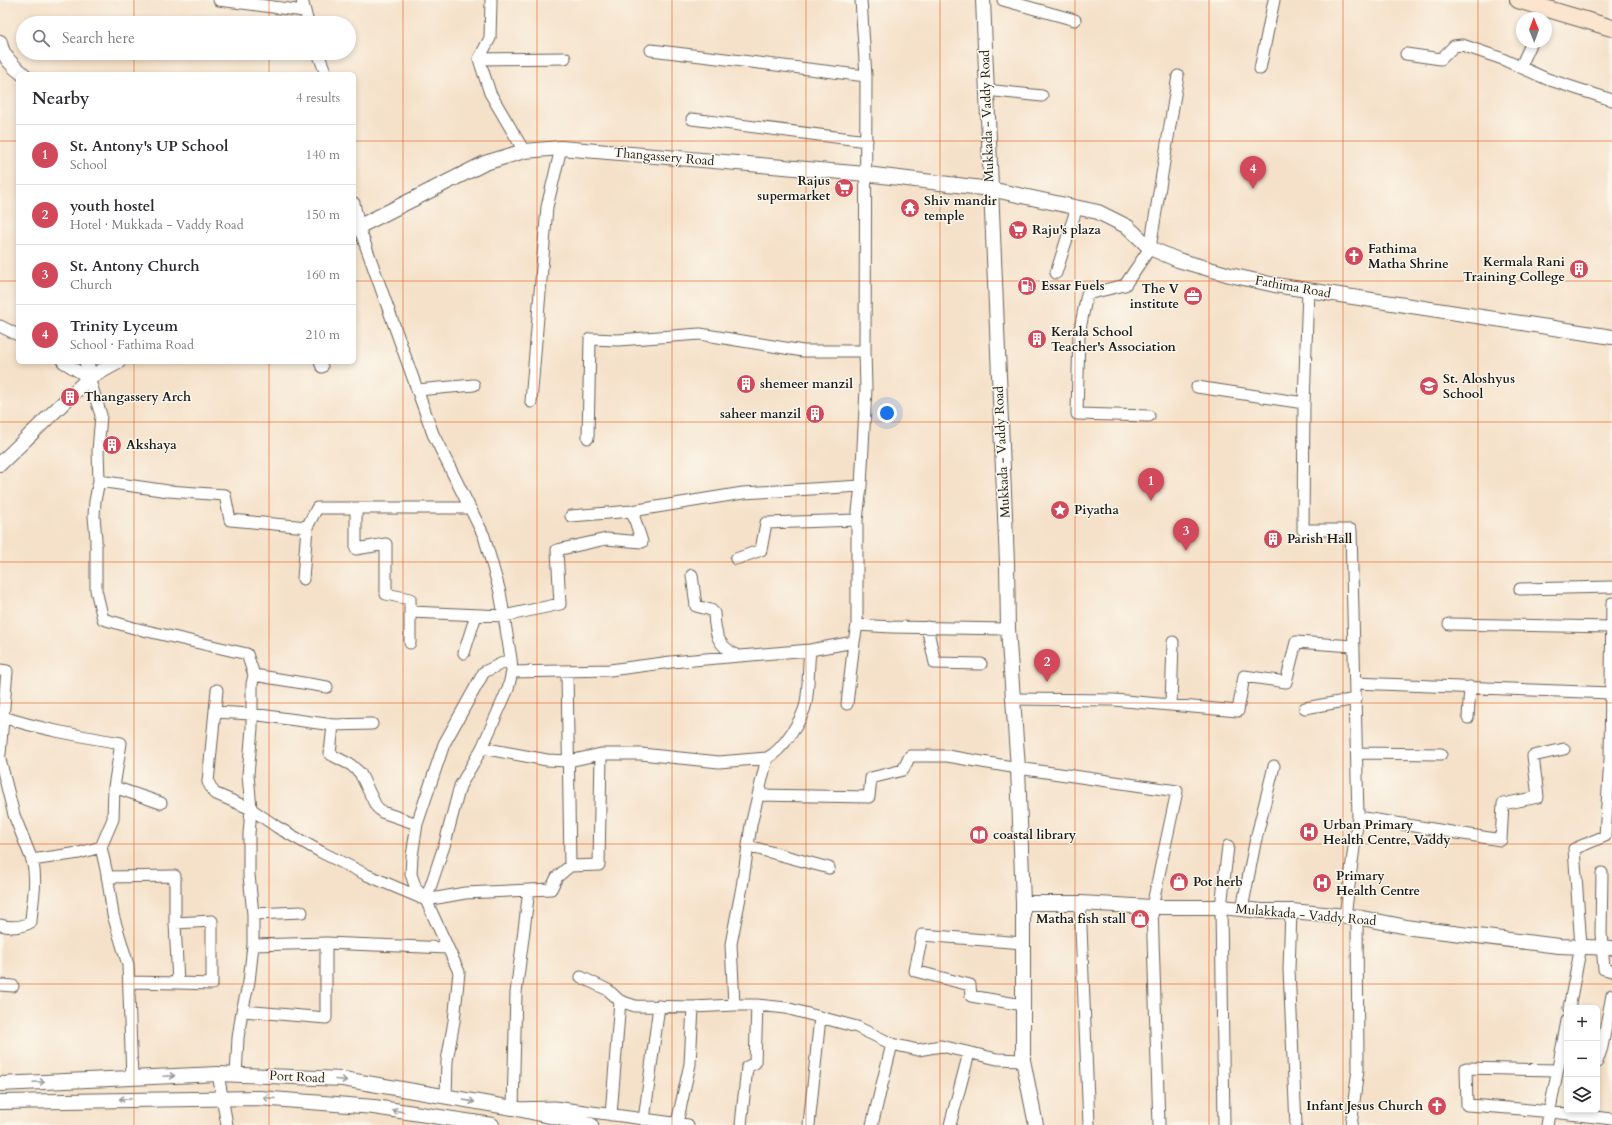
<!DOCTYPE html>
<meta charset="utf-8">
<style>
:root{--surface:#fff;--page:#f7f7f7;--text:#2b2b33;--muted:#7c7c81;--line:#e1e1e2;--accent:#d1495b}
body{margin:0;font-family:Cardo,serif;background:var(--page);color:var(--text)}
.controls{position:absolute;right:12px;bottom:12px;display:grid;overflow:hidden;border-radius:6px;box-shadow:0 2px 6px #0003}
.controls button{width:36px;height:36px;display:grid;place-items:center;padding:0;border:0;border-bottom:1px solid var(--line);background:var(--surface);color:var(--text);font:20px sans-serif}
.compass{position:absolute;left:1516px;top:12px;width:36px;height:36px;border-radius:50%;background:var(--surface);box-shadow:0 2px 6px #0003;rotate:359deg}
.you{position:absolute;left:887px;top:413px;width:14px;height:14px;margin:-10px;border:3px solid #fff;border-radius:50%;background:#1a73e8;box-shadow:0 0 0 6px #1a73e833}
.badge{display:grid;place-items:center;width:26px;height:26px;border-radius:50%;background:var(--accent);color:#fff;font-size:13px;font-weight:700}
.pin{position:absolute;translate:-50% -33px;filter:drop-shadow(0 1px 2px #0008)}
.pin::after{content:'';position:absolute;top:21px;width:14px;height:12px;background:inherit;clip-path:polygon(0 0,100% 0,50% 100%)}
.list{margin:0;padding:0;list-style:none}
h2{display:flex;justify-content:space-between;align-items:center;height:52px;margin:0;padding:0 16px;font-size:17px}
h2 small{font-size:13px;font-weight:400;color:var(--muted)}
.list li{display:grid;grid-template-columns:26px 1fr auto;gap:12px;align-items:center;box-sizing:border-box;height:60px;padding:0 16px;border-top:1px solid var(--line)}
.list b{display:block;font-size:15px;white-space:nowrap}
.list p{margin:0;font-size:13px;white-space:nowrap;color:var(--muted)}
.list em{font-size:13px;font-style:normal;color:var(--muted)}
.icon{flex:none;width:22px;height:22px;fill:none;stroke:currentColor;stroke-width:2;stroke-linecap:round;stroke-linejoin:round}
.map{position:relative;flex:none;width:1612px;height:1125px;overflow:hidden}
.search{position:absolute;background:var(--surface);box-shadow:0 2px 6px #0003;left:16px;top:16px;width:340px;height:44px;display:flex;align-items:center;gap:10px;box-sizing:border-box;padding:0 14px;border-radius:22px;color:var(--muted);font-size:15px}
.panel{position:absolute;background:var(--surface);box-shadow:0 2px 6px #0003;left:16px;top:72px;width:340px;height:292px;border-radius:6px}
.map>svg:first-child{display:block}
</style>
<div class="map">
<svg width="1612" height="1125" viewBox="0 0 1612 1125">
<rect width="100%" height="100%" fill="#fbf7ec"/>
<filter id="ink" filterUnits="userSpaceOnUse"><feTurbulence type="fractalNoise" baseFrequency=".025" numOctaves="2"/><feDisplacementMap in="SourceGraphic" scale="8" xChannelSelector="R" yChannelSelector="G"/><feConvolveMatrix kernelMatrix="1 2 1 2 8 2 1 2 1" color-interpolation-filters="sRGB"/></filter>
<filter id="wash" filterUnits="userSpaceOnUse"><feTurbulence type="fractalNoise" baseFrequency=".012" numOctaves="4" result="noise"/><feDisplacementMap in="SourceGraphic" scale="16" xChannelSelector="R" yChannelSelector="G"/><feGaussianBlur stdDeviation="0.9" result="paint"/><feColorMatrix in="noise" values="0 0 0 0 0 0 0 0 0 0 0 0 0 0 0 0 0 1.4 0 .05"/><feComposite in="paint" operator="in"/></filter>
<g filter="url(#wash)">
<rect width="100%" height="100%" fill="#f5e1c9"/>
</g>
<g filter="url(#ink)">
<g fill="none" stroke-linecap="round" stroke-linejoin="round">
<g stroke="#686159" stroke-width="13">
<path id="minor" d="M219,0L304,11
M302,0L308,23
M491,0L490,38L479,59L490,93L524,151
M1003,0L1075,20
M651,50L866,76
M318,53L326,74
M1406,54L1441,59L1454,46L1462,45L1500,58L1547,79L1612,100
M479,59L565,58
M1521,66L1532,42
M1260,69L1274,0
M986,90L1042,96
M692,119L867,141
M354,203L359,227L433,434L484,536L500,592L511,659L512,672L508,689L482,748L460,786L445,843L426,900
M1056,273L1077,207
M1308,290L1304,403L1303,530H1351L1358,817L1345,916
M0,326L18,335
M63,362L89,378L101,415L98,451L99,481L95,501L94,516L96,539V590L103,619L134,628L247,654L254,675L252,684V728L248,775L251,809L249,834V875L253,914V945L249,982L242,1011L238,1038L236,1075
M320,362L322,367
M1197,387L1304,403
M417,390L474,385
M531,402L547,207L561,148
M1149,416L1077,414L1079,334L1087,294L1125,285L1150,248L1178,76
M588,438L590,339L618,340L700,334L803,351H865
M99,481L168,491L225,495L230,520L307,527
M356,508V549L386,544V594L410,599V643
M571,516L632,511L743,493L861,486
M736,559L761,550L766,523L857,520
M692,575L696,606L711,610L714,613C715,634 717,645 736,655
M303,579L307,527L317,508H470
M1520,589L1612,587
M411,612L504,616L560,604L557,550L606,539L642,542L632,511
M1449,624L1611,627
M857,625V520L861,486L866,389L865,351L866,76L861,0
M927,627L935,663L981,664
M464,653L476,615
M0,670L7,671L0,754
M567,671L570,866L599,865L601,754
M512,672L610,670L671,662L810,650L854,642L857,625L892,627L1008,629
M254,675L327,687
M1355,683L1611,693
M217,690L208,782L214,793L251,809L277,827L321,852L367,875L426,900L459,972L454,1021L447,1061L446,1097
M1013,699L1114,700L1238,711L1244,676L1286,682L1296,642L1353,646
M847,704L854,642
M1171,705L1173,642
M1305,708L1356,699
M215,712L252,714L333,725L330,754L351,765L360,773L376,806L382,812L417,824
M0,716C39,729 80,736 121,743L114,787L113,819L101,847L107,874L113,915L128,965L132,1078
M1468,718L1470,687
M333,725L372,724
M482,748L547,760L569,761L601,754H641L719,762L767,758C782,751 803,719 806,703C809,686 808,667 810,650
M1357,753L1441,754
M767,758L751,825L742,887L731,944L734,1005H757L786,1008L857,1027L892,1044L918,1050L941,1046L997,1059L1023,1060
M0,759L14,815L32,860
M114,787L161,803
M758,795L869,797L871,778L903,770L910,756H947L1018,768L1177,791L1152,907L1159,1125
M1358,817L1501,840L1503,804L1538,797L1533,756L1564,749
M748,846L829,868
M570,866L557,877L551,889L529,890L516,993L513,1108L555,1107L688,1125
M1602,873L1601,933L1604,969L1612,971
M107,877L175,876V923L178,983L130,982
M425,898L416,889L411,874L412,856L417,824L444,744L484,672L511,659
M426,900L465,893L529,890
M1080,903L1089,1125
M1242,909L1255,843L1274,766
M1291,911L1289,969L1296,1125
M253,914L302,912
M175,923L212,921V984L178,983
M0,925C11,928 21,928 31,922C32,901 38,881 32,860L79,853L101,847
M326,943L448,948
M581,977L608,990L620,1001L635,1006L693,1007L734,1005
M0,985L13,986
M1023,1005L971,996L970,985L915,971L922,935L1023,943
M1569,1008L1581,946L1574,849L1605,836L1610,759L1612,603
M242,1011L326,1018V943L253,945
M1597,1062L1602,1047L1612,995
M1558,1070L1466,1068L1467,1105C1516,1108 1564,1113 1612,1119
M218,1074L227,1125
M611,1115L620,1001
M644,1120L659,1006
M677,1123L690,1064L693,1007
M741,1125L747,1067L755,1063L757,1005
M809,1125L820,1017
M872,1125L892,1044
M950,1125L969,1053
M1224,1125L1221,907L1228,846
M1351,1125L1358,1069L1357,917
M1547,1125L1567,1021"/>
</g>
<g stroke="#686159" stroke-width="16">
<path id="tertiary" d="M983,0L1007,563L1008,629L1018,768L1023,903V1060L1036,1125
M0,42C1,54 13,67 23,74
M354,229L485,163L524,151L561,148L866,174L990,189L1098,212L1128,227L1150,248L1178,260L1230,275L1275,285L1612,337
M87,362L89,378
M0,464L89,378L118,362
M1023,903H1080L1152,907H1221L1262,911H1291L1357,917L1412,928L1559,946L1612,948
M0,1084L218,1074L343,1079L513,1108L591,1125
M0,1102L259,1098L374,1107L492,1125"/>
</g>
<g stroke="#686159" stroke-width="18">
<path id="secondary" d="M1518,0L1612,28"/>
</g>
<use href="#minor" stroke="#fff" stroke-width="11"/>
<use href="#tertiary" stroke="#fff" stroke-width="14"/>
<use href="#secondary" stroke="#fce5cf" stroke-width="16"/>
</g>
<defs><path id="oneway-shaft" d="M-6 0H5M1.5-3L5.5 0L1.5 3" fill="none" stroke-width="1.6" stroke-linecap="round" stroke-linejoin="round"/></defs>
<g stroke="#999">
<use href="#oneway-shaft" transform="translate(169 1076) rotate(-3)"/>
<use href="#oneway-shaft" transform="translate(341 1080) rotate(5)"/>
<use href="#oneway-shaft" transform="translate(39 1082) rotate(-3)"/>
<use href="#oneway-shaft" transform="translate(269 1098) rotate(-175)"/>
<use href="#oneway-shaft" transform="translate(125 1099) rotate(179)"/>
<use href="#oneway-shaft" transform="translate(469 1101) rotate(10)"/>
<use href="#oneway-shaft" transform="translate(398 1111) rotate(-171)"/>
</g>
</g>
<path fill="none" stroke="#de560d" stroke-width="1" stroke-opacity="0.55" d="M134,0V23M269,0V23M403,0V1125M537,0V1125M672,0V1125M806,0V1125M940,0V1125M1075,0V1125M1209,0V1125M1343,0V1125M1478,0V1125M134,53V74M269,53V74M0,141H18M354,141H1612M0,281H18M354,281H1612M134,362V1125M269,362V1125M0,422H1612M0,562H1612M0,703H1612M0,844H1612M0,984H1612"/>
<defs>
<g id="supermarket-disc" transform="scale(1)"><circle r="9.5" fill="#d1495b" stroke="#fbf7ec"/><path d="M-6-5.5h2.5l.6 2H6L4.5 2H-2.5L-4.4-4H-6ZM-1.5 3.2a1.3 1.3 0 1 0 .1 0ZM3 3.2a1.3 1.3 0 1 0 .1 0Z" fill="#fff"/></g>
<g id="temple-disc" transform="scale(1)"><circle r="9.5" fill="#d1495b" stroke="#fbf7ec"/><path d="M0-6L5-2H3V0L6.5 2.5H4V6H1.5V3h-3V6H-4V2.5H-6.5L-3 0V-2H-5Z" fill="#fff"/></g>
<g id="church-disc" transform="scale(1)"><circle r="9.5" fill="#d1495b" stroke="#fbf7ec"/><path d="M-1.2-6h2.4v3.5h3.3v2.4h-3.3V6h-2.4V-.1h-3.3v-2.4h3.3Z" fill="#fff"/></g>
<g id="building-disc" transform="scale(1)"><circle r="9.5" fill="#d1495b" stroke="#fbf7ec"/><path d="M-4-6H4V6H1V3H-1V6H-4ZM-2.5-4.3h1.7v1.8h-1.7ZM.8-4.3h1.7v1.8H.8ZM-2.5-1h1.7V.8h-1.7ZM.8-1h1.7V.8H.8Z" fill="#fff"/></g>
<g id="fuel-disc" transform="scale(1)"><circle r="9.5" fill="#d1495b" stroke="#fbf7ec"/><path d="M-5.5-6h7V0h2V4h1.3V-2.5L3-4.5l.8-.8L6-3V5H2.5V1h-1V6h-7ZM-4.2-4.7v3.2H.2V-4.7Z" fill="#fff"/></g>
<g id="office-disc" transform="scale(1)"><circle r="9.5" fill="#d1495b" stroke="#fbf7ec"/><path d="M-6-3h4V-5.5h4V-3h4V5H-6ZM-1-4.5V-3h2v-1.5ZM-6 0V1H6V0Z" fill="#fff"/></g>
<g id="school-disc" transform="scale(1)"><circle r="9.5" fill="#d1495b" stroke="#fbf7ec"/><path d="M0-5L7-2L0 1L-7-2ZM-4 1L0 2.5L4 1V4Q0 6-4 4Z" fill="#fff"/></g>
<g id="sight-disc" transform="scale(1)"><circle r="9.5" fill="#d1495b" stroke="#fbf7ec"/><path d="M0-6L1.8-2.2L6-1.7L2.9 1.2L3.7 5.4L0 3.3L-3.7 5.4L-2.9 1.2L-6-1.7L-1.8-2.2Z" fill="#fff"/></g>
<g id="hospital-disc" transform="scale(1)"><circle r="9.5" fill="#d1495b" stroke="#fbf7ec"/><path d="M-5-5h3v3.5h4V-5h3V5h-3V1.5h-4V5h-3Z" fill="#fff"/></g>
<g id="library-disc" transform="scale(1)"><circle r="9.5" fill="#d1495b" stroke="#fbf7ec"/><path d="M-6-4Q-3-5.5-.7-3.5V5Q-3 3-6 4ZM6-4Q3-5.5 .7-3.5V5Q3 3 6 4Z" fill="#fff"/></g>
<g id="shop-disc" transform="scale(1)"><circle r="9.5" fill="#d1495b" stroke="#fbf7ec"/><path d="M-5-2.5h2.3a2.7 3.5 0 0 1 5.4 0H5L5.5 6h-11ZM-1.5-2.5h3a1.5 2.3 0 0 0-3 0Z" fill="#fff"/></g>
</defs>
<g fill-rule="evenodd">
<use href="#supermarket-disc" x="844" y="188"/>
<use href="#temple-disc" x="910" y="208"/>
<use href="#supermarket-disc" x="1018" y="230"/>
<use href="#church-disc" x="1354" y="256"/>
<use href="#building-disc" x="1579" y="269"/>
<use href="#fuel-disc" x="1027" y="286"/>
<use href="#office-disc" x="1193" y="296"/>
<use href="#building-disc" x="1037" y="339"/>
<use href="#building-disc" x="746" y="384"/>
<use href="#school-disc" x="1429" y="386"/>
<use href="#building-disc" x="70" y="397"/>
<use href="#building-disc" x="815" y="414"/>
<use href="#building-disc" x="112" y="445"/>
<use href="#sight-disc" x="1060" y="510"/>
<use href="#building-disc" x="1273" y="539"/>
<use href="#hospital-disc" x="1309" y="832"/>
<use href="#library-disc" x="979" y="835"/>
<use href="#shop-disc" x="1179" y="882"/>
<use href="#hospital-disc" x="1322" y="883"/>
<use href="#shop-disc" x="1140" y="919"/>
<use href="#church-disc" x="1437" y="1106"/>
</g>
<g text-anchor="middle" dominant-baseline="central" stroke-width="3" stroke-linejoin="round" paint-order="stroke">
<g font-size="13" fill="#1c1c1c" stroke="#fbf7ec">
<text transform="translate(987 116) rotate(-92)">Mukkada - Vaddy Road</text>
<text transform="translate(664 157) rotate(5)">Thangassery Road</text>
<text transform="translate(1293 287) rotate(10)">Fathima Road</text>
<text transform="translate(1002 452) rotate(-93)">Mukkada - Vaddy Road</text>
<text transform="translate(1306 915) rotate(5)">Mulakkada - Vaddy Road</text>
<text transform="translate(297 1077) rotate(3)">Port Road</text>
</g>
<g font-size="13" font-weight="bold" fill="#1c1c1c" stroke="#fbf7ec" text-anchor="start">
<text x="830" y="181" text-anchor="end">Rajus<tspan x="830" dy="15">supermarket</tspan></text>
<text x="924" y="201">Shiv mandir<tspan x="924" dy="15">temple</tspan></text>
<text x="1032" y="230">Raju's plaza</text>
<text x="1368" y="249">Fathima<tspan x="1368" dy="15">Matha Shrine</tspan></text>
<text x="1565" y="262" text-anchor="end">Kermala Rani<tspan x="1565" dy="15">Training College</tspan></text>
<text x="1041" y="286">Essar Fuels</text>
<text x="1179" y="289" text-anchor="end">The V<tspan x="1179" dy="15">institute</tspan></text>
<text x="1051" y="332">Kerala School<tspan x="1051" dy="15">Teacher's Association</tspan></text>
<text x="1443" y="379">St. Aloshyus<tspan x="1443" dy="15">School</tspan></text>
<text x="760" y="384">shemeer manzil</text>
<text x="84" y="397">Thangassery Arch</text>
<text x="801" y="414" text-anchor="end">saheer manzil</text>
<text x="126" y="445">Akshaya</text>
<text x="1074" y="510">Piyatha</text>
<text x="1287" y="539">Parish Hall</text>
<text x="1323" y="825">Urban Primary<tspan x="1323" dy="15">Health Centre, Vaddy</tspan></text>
<text x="993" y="835">coastal library</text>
<text x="1336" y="876">Primary<tspan x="1336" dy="15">Health Centre</tspan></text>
<text x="1193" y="882">Pot herb</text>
<text x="1126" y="919" text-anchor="end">Matha fish stall</text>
<text x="1423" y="1106" text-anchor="end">Infant Jesus Church</text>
</g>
</g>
</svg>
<div class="controls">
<button>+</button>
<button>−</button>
<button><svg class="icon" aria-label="layers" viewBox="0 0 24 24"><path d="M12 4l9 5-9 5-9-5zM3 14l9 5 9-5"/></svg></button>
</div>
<svg class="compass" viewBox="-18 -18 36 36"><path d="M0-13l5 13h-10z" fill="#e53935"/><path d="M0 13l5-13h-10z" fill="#7c7c81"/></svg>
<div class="you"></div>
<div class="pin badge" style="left:1151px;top:501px">1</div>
<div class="pin badge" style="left:1047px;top:682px">2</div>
<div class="pin badge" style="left:1186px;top:551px">3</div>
<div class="pin badge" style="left:1253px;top:189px">4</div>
<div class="search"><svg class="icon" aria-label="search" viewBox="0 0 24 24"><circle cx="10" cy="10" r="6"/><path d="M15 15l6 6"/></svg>Search here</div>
<section class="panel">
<h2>Nearby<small>4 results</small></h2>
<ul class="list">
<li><span class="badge">1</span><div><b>St. Antony's UP School</b><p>School</p></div><em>140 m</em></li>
<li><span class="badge">2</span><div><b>youth hostel</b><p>Hotel · Mukkada - Vaddy Road</p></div><em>150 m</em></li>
<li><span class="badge">3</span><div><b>St. Antony Church</b><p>Church</p></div><em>160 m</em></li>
<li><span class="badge">4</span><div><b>Trinity Lyceum</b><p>School · Fathima Road</p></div><em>210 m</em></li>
</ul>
</section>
</div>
